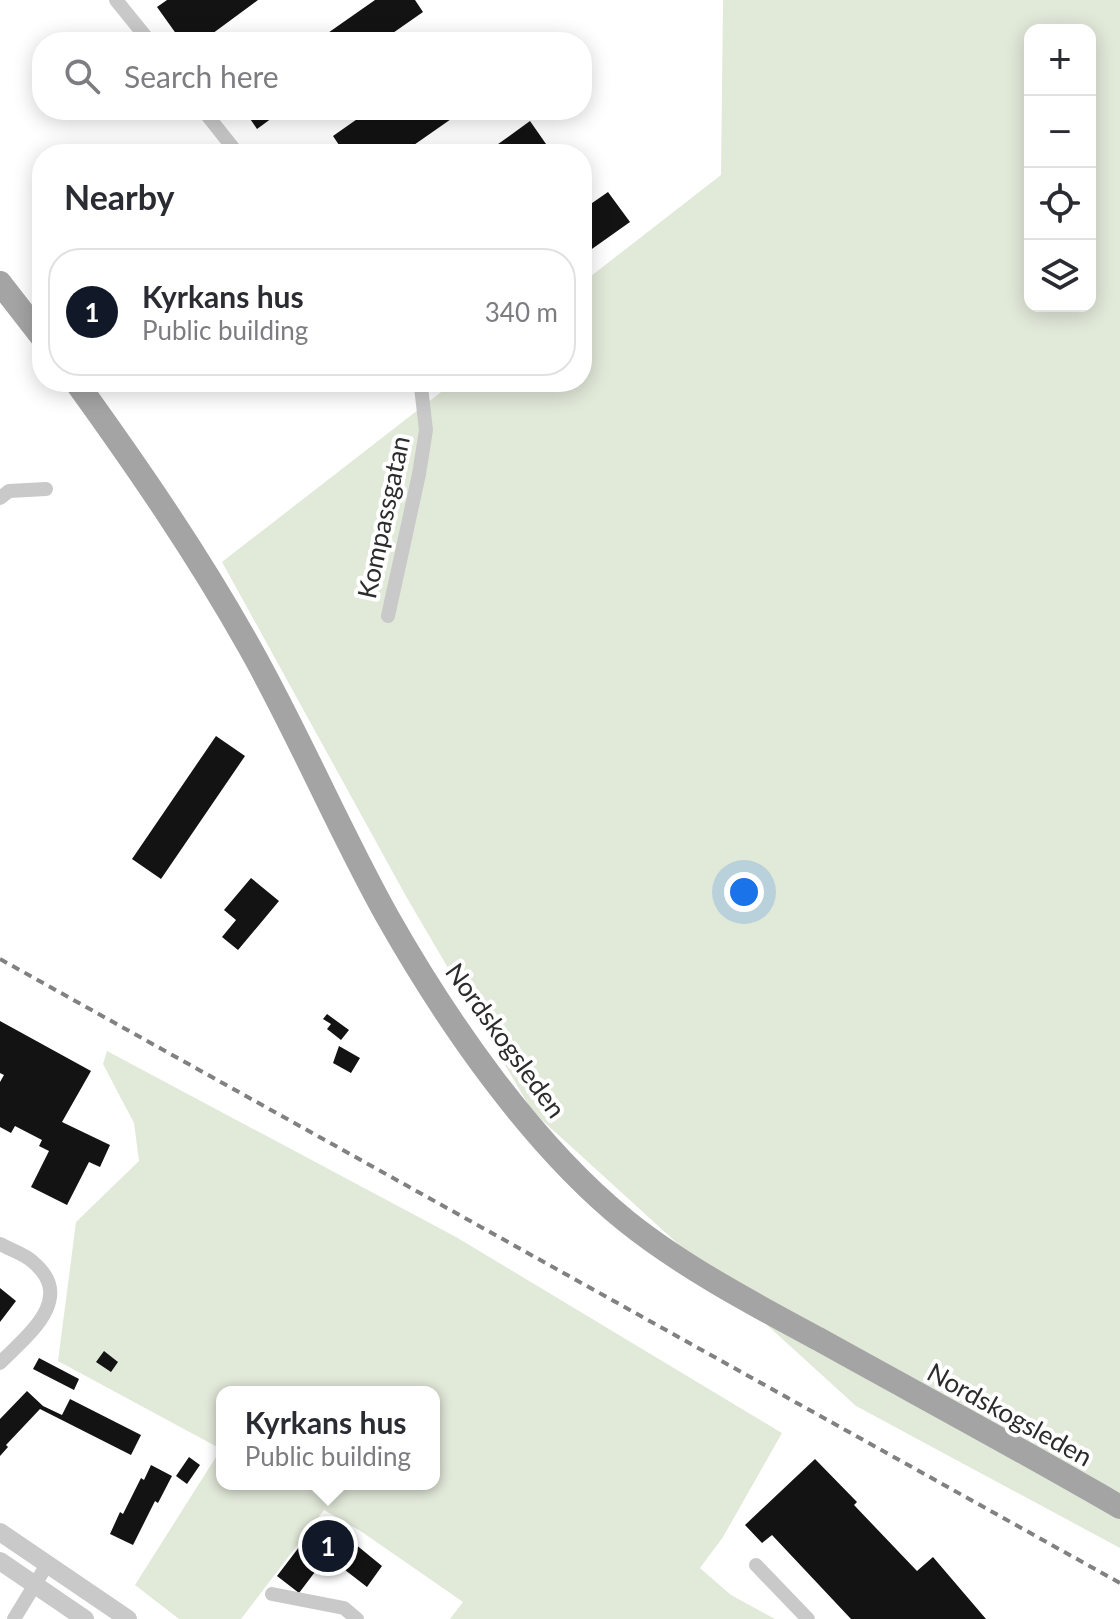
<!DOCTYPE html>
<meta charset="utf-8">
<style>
:root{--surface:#fff;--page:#f7f7f7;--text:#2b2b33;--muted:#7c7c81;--line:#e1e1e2;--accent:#111827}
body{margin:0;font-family:Lato,sans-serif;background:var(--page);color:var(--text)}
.controls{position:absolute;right:24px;top:24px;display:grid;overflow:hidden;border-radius:16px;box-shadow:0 4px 20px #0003}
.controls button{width:72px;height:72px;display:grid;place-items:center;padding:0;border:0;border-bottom:2px solid var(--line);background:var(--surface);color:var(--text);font:40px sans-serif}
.you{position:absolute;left:744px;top:892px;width:28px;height:28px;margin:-20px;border:6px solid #fff;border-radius:50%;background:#1a73e8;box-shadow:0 0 0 12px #1a73e833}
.badge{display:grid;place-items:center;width:52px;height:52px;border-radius:50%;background:var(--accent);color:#fff;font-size:26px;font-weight:700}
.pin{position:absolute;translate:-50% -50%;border:4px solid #fff;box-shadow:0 2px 8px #0006}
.popup{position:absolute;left:216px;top:1386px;width:224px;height:104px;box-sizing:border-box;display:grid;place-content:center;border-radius:16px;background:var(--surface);filter:drop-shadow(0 2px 6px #0005);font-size:26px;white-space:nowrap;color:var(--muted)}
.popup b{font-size:30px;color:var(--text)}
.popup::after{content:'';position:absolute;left:50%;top:100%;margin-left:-16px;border:16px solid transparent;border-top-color:var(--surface)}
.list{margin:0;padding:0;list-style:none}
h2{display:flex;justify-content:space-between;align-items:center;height:104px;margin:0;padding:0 32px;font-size:34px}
h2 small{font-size:26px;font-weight:400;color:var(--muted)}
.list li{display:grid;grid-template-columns:52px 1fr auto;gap:24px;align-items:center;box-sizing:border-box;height:128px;margin:0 16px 16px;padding:0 16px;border:2px solid var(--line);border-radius:32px}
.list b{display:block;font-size:30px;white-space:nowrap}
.list p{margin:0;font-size:26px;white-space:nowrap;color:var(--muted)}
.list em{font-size:26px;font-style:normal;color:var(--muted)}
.icon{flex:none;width:44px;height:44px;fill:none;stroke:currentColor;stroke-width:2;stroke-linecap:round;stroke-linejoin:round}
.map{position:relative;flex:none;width:1120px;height:1619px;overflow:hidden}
.search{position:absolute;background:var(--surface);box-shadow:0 4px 20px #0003;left:32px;top:32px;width:560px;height:88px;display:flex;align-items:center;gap:20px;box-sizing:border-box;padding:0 28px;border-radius:32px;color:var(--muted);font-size:30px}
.panel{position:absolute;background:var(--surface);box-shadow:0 4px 20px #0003;left:32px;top:144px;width:560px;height:248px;border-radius:32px}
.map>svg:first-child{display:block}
</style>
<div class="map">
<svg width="1120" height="1619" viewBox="0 0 1120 1619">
<rect width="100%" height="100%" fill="#fff"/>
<path fill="#e1e9d9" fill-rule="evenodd" d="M723,0H1120V1548L856,1406L532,1111L407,898L222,562L454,382H582V283L721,175ZM1030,30H1090V306H1030Z
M107,1051L456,1237L782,1433L723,1537L700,1568L731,1595L775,1619H450L463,1602L362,1532L324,1510L241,1619H179L135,1585L221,1449L58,1361L76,1222L139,1161L134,1123L103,1064ZM222,1392H434V1484H222Z"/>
<path fill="#131313" d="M167,0H258L201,42H182L157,7Z
M375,0H415L423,12L380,42H315Z
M244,110H283L257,129Z
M370,110H464L401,154H345L333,136Z
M530,121L553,154H484L508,137Z
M608,192L630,222L582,256V210Z
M216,736L245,756L161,879L132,859Z
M251,878L279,901L238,950L222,937L236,920L224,910Z
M327,1014L349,1030L341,1040L327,1029L331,1024L323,1019Z
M0,1021L91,1071L62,1122L110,1145L100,1167L89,1162L67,1205L31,1187L49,1151L39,1146L42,1140L15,1126L11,1133L0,1127V1082L4,1075L0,1073Z
M339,1046L360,1058L351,1073L333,1063Z
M0,1288L16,1301L0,1322Z
M104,1351L118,1362L111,1372L96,1362Z
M39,1358L79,1379L74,1390L33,1369Z
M27,1391L43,1406L62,1415L70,1399L141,1435L131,1455L40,1409L6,1445L8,1447L0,1456V1419Z
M189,1457L200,1465L187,1484L176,1476Z
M815,1459L857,1502L854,1505L917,1571L933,1557L986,1619H851L772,1535L762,1543L745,1525Z
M151,1465L172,1476L158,1503L155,1501L133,1545L110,1534L120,1512L123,1514L141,1478L144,1480Z
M322,1517L382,1566L367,1587L327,1556L299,1593L277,1576Z"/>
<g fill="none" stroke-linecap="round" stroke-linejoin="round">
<path stroke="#c9c9c9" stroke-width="14" d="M116,0L150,42
M203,110L238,154
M0,498L9,491L46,489
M388,616L419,474L426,430L421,387L417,382
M0,1244C11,1250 25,1254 33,1262C77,1299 26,1336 0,1363
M756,1565L808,1619
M272,1594L344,1608L357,1619
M14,1619L48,1563"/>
<path stroke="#c9c9c9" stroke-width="18" d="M0,1532L128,1619
M0,1561L85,1619"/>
<path stroke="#a4a4a4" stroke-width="24" d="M0,283L42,337
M76,382C138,468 198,555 250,648C299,735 338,828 387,916C447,1022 531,1144 626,1221C683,1267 757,1306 822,1341C921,1396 1022,1450 1120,1507"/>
<path stroke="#818181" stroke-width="4" stroke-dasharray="8 6" stroke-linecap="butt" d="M0,959L1120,1583"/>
</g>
<g text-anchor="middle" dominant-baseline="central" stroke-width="8" stroke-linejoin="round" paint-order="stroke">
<g font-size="26" fill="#2c2c2c" stroke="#fff">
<text transform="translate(383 517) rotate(-78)">Kompassgatan</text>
<text transform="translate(506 1040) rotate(54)">Nordskogsleden</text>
<text transform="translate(1010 1414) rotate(29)">Nordskogsleden</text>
</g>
</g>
</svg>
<div class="controls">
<button>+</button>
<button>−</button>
<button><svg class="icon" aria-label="locate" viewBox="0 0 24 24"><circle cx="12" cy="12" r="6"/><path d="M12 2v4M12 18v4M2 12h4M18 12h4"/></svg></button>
<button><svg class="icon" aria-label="layers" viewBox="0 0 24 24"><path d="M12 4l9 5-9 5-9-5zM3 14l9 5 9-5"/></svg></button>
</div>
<div class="you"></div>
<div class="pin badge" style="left:328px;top:1546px">1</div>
<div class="popup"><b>Kyrkans hus</b>Public building</div>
<div class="search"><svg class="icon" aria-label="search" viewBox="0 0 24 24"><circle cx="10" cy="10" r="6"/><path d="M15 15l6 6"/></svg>Search here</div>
<section class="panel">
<h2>Nearby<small></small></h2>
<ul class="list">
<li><span class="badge">1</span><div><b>Kyrkans hus</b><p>Public building</p></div><em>340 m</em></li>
</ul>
</section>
</div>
